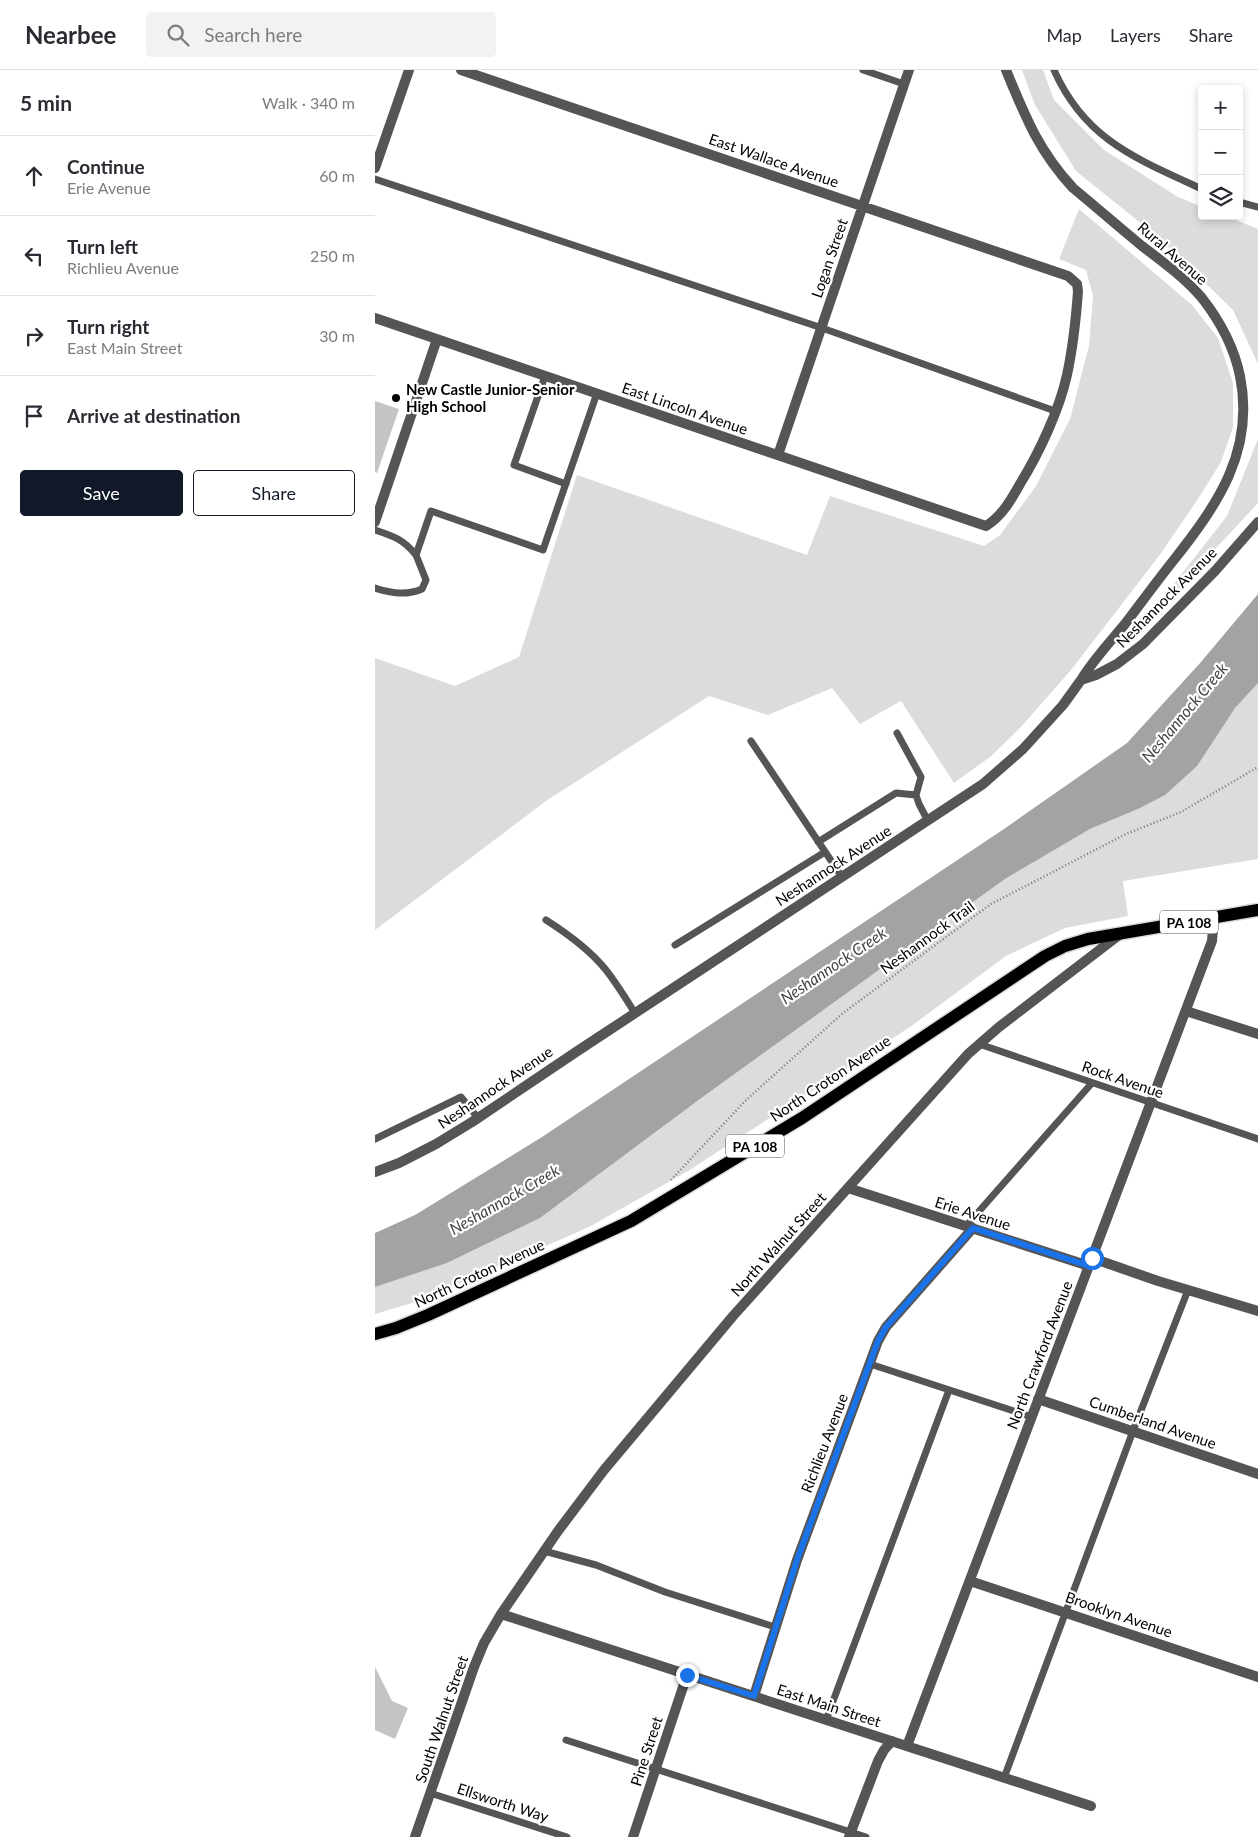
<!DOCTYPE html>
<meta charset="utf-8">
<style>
:root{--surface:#fff;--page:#f2f2f3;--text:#2b2b33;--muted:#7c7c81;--line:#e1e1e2;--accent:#111827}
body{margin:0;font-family:Lato,sans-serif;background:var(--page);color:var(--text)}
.controls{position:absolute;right:15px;top:15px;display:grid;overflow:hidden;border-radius:5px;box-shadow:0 2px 8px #0003}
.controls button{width:45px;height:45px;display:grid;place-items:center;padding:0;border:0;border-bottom:1px solid var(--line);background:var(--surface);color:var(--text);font:25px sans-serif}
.stop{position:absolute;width:15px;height:15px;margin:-11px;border:4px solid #1a73e8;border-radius:50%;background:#fff}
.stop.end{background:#1a73e8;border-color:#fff;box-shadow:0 1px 5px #0008}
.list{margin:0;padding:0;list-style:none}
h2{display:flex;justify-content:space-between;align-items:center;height:65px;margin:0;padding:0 20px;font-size:21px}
h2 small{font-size:16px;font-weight:400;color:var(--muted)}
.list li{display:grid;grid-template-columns:32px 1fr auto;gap:15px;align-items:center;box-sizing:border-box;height:80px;padding:0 20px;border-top:1px solid var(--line)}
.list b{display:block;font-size:19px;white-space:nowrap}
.list p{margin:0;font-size:16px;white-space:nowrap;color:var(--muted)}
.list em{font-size:16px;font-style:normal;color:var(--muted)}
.actions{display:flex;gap:10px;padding:15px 20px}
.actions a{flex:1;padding:11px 0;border:1px solid var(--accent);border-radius:5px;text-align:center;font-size:18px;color:var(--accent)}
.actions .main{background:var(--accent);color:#fff}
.icon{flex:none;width:28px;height:28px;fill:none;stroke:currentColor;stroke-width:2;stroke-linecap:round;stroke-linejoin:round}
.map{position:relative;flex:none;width:883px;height:1767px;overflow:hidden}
header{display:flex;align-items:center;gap:30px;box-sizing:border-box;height:70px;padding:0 25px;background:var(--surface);border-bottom:1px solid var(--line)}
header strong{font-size:24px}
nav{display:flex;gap:28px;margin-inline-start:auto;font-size:18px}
.search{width:350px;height:45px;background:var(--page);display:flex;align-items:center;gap:12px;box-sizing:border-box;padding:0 18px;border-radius:5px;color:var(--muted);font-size:19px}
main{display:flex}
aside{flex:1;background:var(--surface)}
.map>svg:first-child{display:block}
</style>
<header>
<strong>Nearbee</strong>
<div class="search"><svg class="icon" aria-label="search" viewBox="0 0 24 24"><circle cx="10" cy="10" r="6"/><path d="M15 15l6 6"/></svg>Search here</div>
<nav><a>Map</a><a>Layers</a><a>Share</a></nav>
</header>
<main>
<aside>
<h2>5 min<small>Walk · 340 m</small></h2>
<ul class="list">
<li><svg class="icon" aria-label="ahead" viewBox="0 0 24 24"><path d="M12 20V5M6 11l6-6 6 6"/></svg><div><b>Continue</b><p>Erie Avenue</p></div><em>60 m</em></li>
<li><svg class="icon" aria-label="left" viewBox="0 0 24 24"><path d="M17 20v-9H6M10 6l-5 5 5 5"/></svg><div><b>Turn left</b><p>Richlieu Avenue</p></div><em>250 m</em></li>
<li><svg class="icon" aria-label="right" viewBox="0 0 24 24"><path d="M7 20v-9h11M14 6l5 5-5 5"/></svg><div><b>Turn right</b><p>East Main Street</p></div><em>30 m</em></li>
<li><svg class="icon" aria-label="arrive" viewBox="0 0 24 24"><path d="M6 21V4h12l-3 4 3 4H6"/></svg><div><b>Arrive at destination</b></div></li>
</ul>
<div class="actions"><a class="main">Save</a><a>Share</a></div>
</aside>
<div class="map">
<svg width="883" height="1767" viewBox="0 0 883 1767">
<rect width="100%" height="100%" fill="#fff"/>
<path fill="#dcdcdc" d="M647,0H668L679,30L729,80L803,127L827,137V146H851L883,159V294L858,240L783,167L701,101L660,35Z
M704,139L817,235L843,268L858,313V357L846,392L823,429L784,486L696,600L645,658L615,687L579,713L526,631L485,654L457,618L393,645L334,626L171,731L0,860V588L80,616L144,587L202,405L432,485L455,426L609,476L625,465L661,416L695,349L714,276L718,226L711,200L684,189Z
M883,369V433L752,574L852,446Z
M883,613V789L748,811L753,846L690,858L631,886L535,957L313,1101L214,1157L47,1230L0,1244V1217L72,1193L165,1148L325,1029L630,809L715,759L763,739Z"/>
<path fill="#a3a3a3" d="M883,524V613L860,638L822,696L790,725L763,739L715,759L630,809L325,1029L165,1148L72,1193L0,1217V1163L40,1145L167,1067L629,759L752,673L826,592Z"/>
<path fill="#c4c4c4" d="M0,331L24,339L2,403L0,402Z
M0,1597L17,1631L33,1638L20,1669L0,1660Z"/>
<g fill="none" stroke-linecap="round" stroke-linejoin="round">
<g stroke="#dbdbdb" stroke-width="15">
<path id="primary" d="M0,1264L21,1258L53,1245L256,1151L427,1048L670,886L690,876L713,869L883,840"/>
</g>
<path stroke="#777" stroke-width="2.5" stroke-dasharray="1 2.5" stroke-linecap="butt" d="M296,1110L370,1031L468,943L616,834L751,764L806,742L883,697"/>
<path stroke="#555" stroke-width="7" d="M488,0L529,14
M679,0C710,70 762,89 827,119
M0,109L447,258L680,341
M864,132L883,137
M170,306L139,395L191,414
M0,460C18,466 28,469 41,485L56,441L168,480L222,323
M0,518C16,523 31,526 47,519L51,510L41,485
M522,663L546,707L541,725
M376,671L467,807
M443,772L521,723L541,725L544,734L553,751
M171,850C193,864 215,880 231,900C242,914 251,929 260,943
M300,875L450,782
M604,974L883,1069
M0,1069L86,1027L103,1048
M591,1156L717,1013
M495,1294L657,1347
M169,1481L221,1495L290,1522L400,1557
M451,1650L574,1320
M191,1670L491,1767
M629,1708L758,1361L813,1220
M55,1723L192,1767"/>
<path stroke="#555" stroke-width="10" d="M631,0C650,46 663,80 698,118C721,137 744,157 767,176C788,192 810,208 827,228C845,251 859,277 865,306C880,381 843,434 798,491C782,511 766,533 750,554C735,572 718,590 706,610
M0,98L34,0
M0,248L611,456C627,446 636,430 645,414C664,383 684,341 692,305C698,277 701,249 703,221L702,214L693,206L86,0
M403,385L534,0
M0,452L62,269
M811,941L883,964
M0,1102L24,1093L61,1074L97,1052L201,982L608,714L648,679L688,635L706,610L721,605L742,594L768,574L840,501L883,452
M473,1118L714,1196
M717,1188L783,1211L883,1241
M663,1329L883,1404
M595,1511L883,1607
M126,1544L716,1736
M379,1626L422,1490L503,1271L511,1257L598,1158
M532,1676L837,871L838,859L835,848
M40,1767L99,1597L109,1573L126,1544L183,1461L229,1400L358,1246L593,984L624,957L744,865
M258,1767L312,1605
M474,1767L503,1691L509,1680L517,1671"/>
<use href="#primary" stroke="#000" stroke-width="12"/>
</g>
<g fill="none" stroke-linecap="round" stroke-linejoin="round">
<path stroke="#1a73e8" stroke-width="6" d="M312,1605L379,1626L422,1490L503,1271L511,1257L598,1158L714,1196L717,1188"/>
</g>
<circle fill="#000" stroke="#fff" stroke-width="2" cx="21" cy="328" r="5"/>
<g text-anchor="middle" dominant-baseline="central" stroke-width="4.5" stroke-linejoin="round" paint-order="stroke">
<g fill="#fff" stroke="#4c4c4c" stroke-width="1">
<rect x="785" y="840.5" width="58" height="23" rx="4"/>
<rect x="351" y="1064.5" width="58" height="23" rx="4"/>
</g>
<g font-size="14" font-weight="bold" fill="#000">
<text x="814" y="852">PA 108</text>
<text x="380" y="1076">PA 108</text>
</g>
<g font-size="15" fill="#000" stroke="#fff">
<text transform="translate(399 90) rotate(19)">East Wallace Avenue</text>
<text transform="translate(798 183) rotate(41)">Rural Avenue</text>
<text transform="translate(454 188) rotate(-71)">Logan Street</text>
<text transform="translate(310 338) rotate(19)">East Lincoln Avenue</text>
<text transform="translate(791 527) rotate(-45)">Neshannock Avenue</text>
<text transform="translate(458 795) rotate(-33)">Neshannock Avenue</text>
<text transform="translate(552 867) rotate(-36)">Neshannock Trail</text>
<text transform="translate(455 1008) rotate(-34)">North Croton Avenue</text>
<text transform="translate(748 1009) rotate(19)">Rock Avenue</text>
<text transform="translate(120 1017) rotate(-34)">Neshannock Avenue</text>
<text transform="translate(598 1143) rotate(18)">Erie Avenue</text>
<text transform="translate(403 1174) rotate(-48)">North Walnut Street</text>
<text transform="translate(104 1203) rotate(-25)">North Croton Avenue</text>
<text transform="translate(664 1285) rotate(-69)">North Crawford Avenue</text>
<text transform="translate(778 1352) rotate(19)">Cumberland Avenue</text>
<text transform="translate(449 1373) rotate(-69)">Richlieu Avenue</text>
<text transform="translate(744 1544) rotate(19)">Brooklyn Avenue</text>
<text transform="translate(454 1635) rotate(18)">East Main Street</text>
<text transform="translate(66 1649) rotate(-71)">South Walnut Street</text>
<text transform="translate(271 1681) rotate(-72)">Pine Street</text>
<text transform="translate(128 1732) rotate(18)">Ellsworth Way</text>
</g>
<g font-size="15" font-weight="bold" fill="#000" stroke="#fff" text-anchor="start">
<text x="31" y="319">New Castle Junior-Senior<tspan x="31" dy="17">High School</tspan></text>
</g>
<g font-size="16" font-style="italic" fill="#444" stroke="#fff">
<text transform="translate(809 642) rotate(-50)">Neshannock Creek</text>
<text transform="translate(458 895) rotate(-34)">Neshannock Creek</text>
<text transform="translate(129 1129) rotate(-30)">Neshannock Creek</text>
</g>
</g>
</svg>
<div class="controls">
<button>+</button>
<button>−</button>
<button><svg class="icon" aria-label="layers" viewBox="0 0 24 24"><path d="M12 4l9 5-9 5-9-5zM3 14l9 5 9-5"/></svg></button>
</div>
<div class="stop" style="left:717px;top:1188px"></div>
<div class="stop end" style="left:312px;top:1605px"></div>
</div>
</main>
